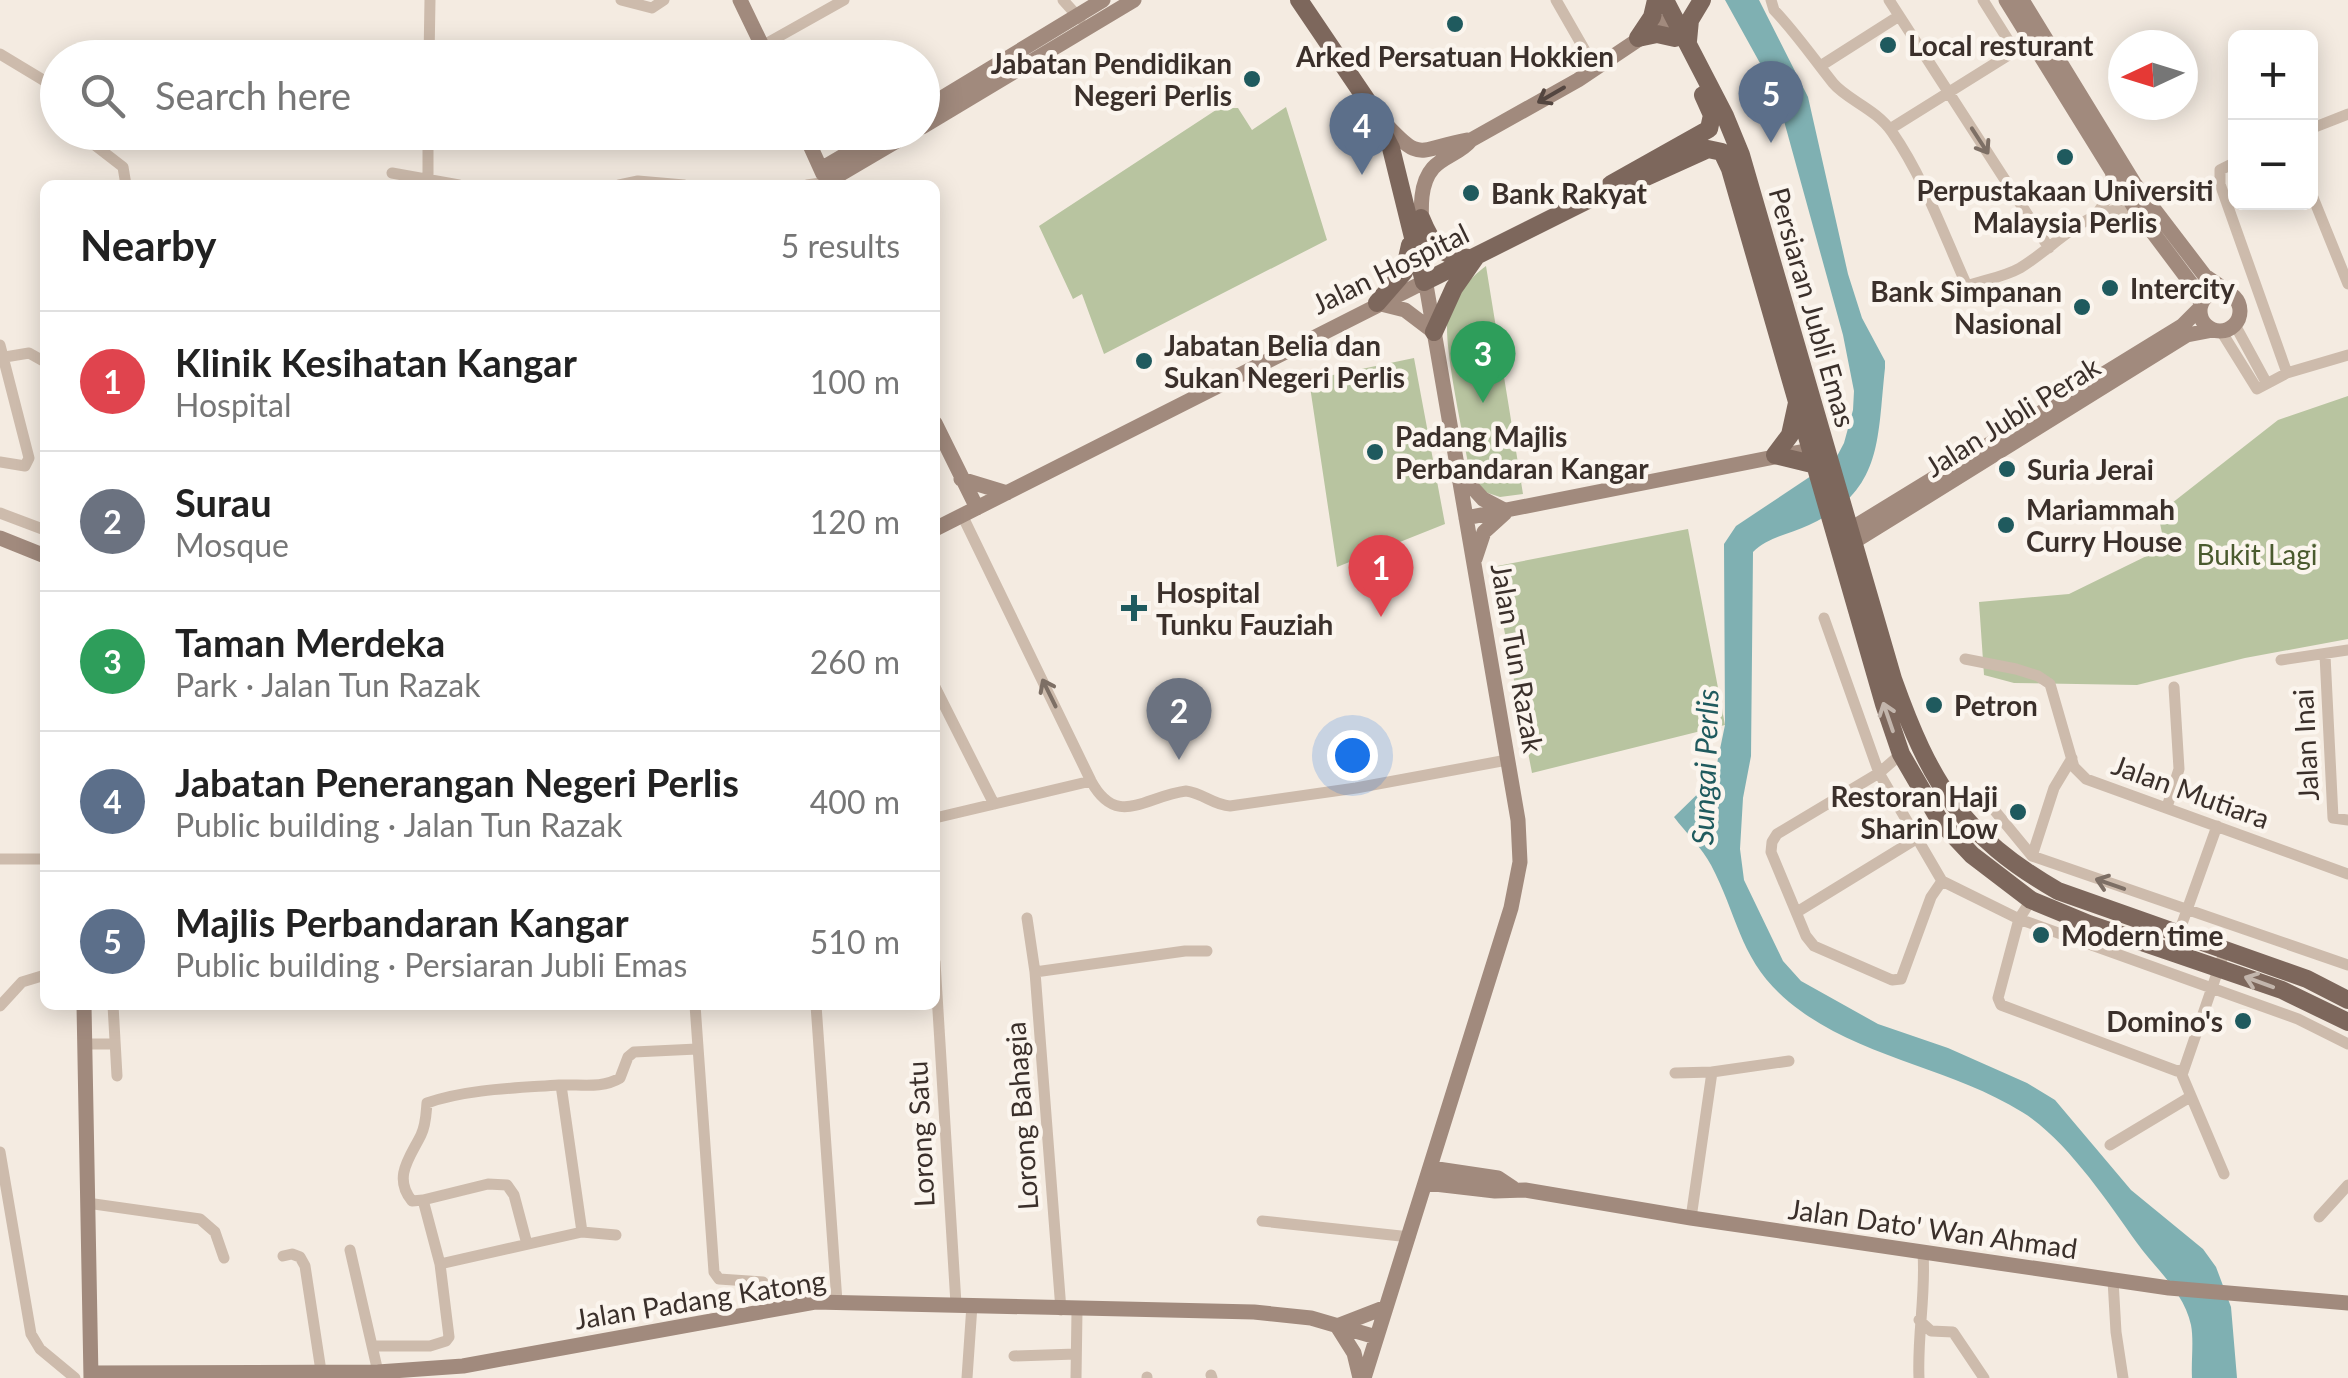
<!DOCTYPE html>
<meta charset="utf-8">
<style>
:root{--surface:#fff;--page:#f6f6f6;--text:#222;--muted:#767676;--line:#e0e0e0;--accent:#1a73e8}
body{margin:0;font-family:Lato,sans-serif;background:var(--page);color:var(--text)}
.controls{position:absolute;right:30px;top:30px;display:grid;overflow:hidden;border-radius:15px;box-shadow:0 5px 25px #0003}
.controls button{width:90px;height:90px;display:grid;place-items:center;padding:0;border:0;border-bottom:2px solid var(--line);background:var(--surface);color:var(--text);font:50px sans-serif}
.compass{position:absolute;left:2108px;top:30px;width:90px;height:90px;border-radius:50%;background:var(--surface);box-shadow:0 5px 25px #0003;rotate:266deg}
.you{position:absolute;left:1352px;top:755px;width:35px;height:35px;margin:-25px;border:8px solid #fff;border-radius:50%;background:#1a73e8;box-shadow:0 0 0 15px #1a73e833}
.badge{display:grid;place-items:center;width:65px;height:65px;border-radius:50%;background:var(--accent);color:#fff;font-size:32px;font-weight:700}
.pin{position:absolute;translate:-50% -82px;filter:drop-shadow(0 2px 5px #0008)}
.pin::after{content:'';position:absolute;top:52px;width:35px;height:30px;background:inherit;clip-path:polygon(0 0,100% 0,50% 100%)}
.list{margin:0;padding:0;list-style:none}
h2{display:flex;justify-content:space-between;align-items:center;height:130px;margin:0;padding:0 40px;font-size:42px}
h2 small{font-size:32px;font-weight:400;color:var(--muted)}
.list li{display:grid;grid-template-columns:65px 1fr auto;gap:30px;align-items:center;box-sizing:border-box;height:140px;padding:0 40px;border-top:2px solid var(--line)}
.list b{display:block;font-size:38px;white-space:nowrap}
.list p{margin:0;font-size:32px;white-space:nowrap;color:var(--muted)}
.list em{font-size:32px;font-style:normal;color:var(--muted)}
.icon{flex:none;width:55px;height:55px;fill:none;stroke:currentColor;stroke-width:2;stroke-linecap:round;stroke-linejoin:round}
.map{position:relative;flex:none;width:2348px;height:1378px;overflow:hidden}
.search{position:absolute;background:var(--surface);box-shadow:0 5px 25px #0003;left:40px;top:40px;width:900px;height:110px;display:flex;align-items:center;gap:25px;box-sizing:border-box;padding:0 35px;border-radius:55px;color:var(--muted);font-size:38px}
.panel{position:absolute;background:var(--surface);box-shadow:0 5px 25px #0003;left:40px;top:180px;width:900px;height:830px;border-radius:15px}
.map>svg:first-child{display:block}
</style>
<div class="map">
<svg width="2348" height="1378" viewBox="0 0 2348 1378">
<rect width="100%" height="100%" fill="#f4ebe1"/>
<path fill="#b8c4a0" d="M1286,107L1327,240L1104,354L1082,294L1073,299L1039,226L1219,108H1238L1252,130Z
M1486,266L1523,494L1500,497L1482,491L1470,474C1465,441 1442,343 1448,316C1453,296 1470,278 1486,266Z
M1414,358L1445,524L1337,567L1309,380Z
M2348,396V639L2245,658L2137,685L2014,683L1984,675L1979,602L2069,594L2165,547L2158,514L2278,420Z
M1688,529L1725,725L1532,773L1492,567Z"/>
<path fill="#7fb0b2" d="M1725,0H1759L1808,97L1848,274L1862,318L1885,361V368C1877,441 1883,491 1809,525C1790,534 1768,537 1753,552L1751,756L1743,798L1740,849L1744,880L1783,961L1801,981L1878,1024L1948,1048L2027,1083L2055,1100L2131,1190L2203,1249L2216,1267L2231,1307L2237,1378H2192C2191,1361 2194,1341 2191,1325C2184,1292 2155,1268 2137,1243C2108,1202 2065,1138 2022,1112C1948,1066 1857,1058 1789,1002C1739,960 1739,918 1711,865C1702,848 1686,833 1674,817L1714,778L1725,725L1724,544L1736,526L1835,460L1844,443L1853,410L1854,391L1843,335L1776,92Z"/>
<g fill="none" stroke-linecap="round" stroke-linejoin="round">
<path stroke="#cdbbac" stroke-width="11" d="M621,0L652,8L664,0
M1063,0L1080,19
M1556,0L1595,68
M1771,0L1774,10C1796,33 1813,58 1833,83C1847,100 1875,108 1892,132C1924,178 1944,235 1967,286C1984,280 2004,277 2020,268C2058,245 2089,203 2136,210
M1889,0L2049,248
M1983,0L2015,51
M762,46L844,0
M0,54L58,89
M429,58L430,0
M1822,65L1899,16
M1890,129L2031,41
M2310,129L2348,114
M87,132L92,143L123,167L126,185
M2236,162L2220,170V184L2287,373
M392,173L459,185
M428,179V132
M619,185L638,181L684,185
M807,185L827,182
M2310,190L2348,284
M2098,212L2109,196L2111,171
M2235,325L2266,382
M2221,331L2257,389L2287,373L2348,355
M0,345L29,458L25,466L0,462
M5,357L29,353L45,362
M0,513L45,530
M962,515L1091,781C1117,829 1145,796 1186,791C1203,793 1213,805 1230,806L1356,788L1507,760
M1824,618L1879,773L1942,881L2019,919L2298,1019L2348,1044
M2325,655L2333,818L2348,820
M1965,659L2016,669L2038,676L2050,684L2074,767L2086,779L2348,874
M2281,660L2348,650
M935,687L994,804
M1901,754L1879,773L1777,834L1772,842L1771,852L1806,936L1814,946L1892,980L1901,979L1931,897L1942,881
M1981,794L2032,856L2348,965
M2167,807L2179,769L2174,687
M935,818L1091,781
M2032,856L2054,788L2072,758
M0,859H45
M2033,897L2019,919L1998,998L2001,1005L2177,1071L2183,1069
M1797,912L1916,839
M1027,918L1035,972L1061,1310
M2178,935L2217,826
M935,962L956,1304
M1035,972L1185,951H1207
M113,1005L117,1076
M695,1005L714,1272L719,1279L763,1282L770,1290L771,1308
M816,1005L837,1302
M0,1006L22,982L45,975
M84,1044H115
M1675,1073L1712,1072
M561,1085L582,1232
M2110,1145L2190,1097
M0,1152L31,1334L40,1349L75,1378
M2224,1174L2182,1075L2225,950
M423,1200L412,1201C392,1177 411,1156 421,1135C426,1125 426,1114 427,1103C466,1089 517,1088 559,1085C580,1084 602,1089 620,1078L628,1057L634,1052L697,1049
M87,1203L200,1219L215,1232L224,1258
M2319,1217L2348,1185
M1691,1218L1712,1072L1789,1061
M1262,1221L1410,1237
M350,1250L378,1372
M283,1256L292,1254L300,1257L305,1266L321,1371
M440,1264L582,1232L616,1235
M2113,1280L2116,1332L2123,1378
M1919,1320L1931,1331L1953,1332L1984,1378
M374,1346H430L446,1341L449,1337L440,1264L423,1200L488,1184L507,1185L514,1195L527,1244
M1014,1356L1076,1354
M1211,1375L1212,1378
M967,1378L972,1305
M1076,1378L1077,1311
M1147,1378V1377
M1919,1378C1917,1336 1926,1295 1923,1253"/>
<path stroke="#a18a7d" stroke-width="15" d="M740,0L768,58
M2006,0L2136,210L2196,290L2201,304
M2022,0L2134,183L2205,276L2230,293
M922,110L1103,0
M1381,119C1422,164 1415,150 1467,140
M922,127L1134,0
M804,132L823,174
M821,169L884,132
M827,182L912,132
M1422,230C1421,210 1419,184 1433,168C1444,156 1461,153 1471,140L1578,80L1666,21
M2200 311a20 20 0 1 1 40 0a20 20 0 1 1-40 0Z
M1377,303L1405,310L1434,332
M935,423L977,508
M1461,475L1483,499L1504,510
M961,479L1007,493
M1466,518L1820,448
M935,529L1424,282
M1841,535L2182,326L2200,308
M0,538L45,556
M1844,548L2187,335L2213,330
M1475,559L1484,532L1505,513
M84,1005L91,1378
M1431,1168L1498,1178L1513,1188
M1426,1183L1495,1191L1525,1190L1691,1218L2169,1288L2348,1303
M1337,1326L1354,1353L1360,1378
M1337,1326L1386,1307
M91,1373L378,1372L463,1366L815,1302L1254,1312L1311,1318L1376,1337
M1364,1378L1511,908L1520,862L1518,820L1424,273"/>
<path stroke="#7d675c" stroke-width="18" d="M1299,0L1366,99L1391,148L1424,282L1590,199L1635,182L1708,149L1722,152L1730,169L1884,704L1901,754L1940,821L1972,855L2031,900L2089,924L2282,990L2348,1022
M1665,0L1725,116L1741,155L1893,679C1930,783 1962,836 2058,891L2307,979L2348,1000
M1638,38L1652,17L1656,0
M1638,38L1657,34L1675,38
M1688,41L1690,20L1702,0
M1611,184L1709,129L1712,115L1703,95
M1421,218C1432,245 1440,256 1469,258
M1377,303L1404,272L1410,245
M1434,332L1454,288L1475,258
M1797,403L1790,435L1775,455L1816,465"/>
</g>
<defs><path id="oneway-shaft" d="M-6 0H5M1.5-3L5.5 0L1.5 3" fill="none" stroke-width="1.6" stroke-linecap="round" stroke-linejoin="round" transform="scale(2.5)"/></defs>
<use stroke="#544640" href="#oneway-shaft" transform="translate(1551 95) rotate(150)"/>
<g stroke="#7d6f65">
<use href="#oneway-shaft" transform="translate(1980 141) rotate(57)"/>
<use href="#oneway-shaft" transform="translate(1049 693) rotate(-116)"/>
<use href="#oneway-shaft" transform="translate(2110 884) rotate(-161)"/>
</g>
<g stroke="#c2b5ac">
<use href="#oneway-shaft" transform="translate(1888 717) rotate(-109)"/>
<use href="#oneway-shaft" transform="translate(2259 982) rotate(-160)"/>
</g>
<g fill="#1f5a5e" stroke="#fbf5ee" stroke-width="4">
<circle cx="1455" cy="24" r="10"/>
<circle cx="1888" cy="45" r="10"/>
<circle cx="1252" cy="79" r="10"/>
<circle cx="2065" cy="157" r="10"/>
<circle cx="1471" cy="193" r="10"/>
<circle cx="2110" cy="288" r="10"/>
<circle cx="2082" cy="307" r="10"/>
<circle cx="1144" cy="361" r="10"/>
<circle cx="1375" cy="452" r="10"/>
<circle cx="2007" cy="469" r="10"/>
<circle cx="2006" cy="525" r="10"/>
<path d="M1129 593h10v10h10v10h-10v10h-10v-10h-10v-10h10z"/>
<circle cx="1934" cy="705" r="10"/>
<circle cx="2018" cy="812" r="10"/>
<circle cx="2041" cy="935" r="10"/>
<circle cx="2243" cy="1021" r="10"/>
</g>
<g text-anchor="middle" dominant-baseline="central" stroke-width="9" stroke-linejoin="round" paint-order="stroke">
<g font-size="28" font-weight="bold" fill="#3b302b" stroke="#fbf5ee" text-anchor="start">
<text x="1908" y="45">Local resturant</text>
<text x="1455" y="56" text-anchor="middle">Arked Persatuan Hokkien</text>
<text x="1232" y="63" text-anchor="end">Jabatan Pendidikan<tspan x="1232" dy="32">Negeri Perlis</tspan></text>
<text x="2065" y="190" text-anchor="middle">Perpustakaan Universiti<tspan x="2065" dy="32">Malaysia Perlis</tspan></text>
<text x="1491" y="193">Bank Rakyat</text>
<text x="2130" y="288">Intercity</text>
<text x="2062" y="291" text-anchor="end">Bank Simpanan<tspan x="2062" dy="32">Nasional</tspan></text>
<text x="1164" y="345">Jabatan Belia dan<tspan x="1164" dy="32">Sukan Negeri Perlis</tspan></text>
<text x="1395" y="436">Padang Majlis<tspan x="1395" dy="32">Perbandaran Kangar</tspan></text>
<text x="2027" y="469">Suria Jerai</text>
<text x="2026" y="509">Mariammah<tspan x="2026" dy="32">Curry House</tspan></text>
<text x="1156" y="592">Hospital<tspan x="1156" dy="32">Tunku Fauziah</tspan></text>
<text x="1954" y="705">Petron</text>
<text x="1998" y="796" text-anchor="end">Restoran Haji<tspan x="1998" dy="32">Sharin Low</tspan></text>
<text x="2061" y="935">Modern time</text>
<text x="2223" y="1021" text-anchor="end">Domino's</text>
</g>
<g font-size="28" fill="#3b302b" stroke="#fbf5ee">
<text transform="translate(1390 268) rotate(-26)">Jalan Hospital</text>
<text transform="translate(1813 307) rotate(74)">Persiaran Jubli Emas</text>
<text transform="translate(2012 416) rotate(-32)">Jalan Jubli Perak</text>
<text transform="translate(1518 658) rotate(80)">Jalan Tun Razak</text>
<text transform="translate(2305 745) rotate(-93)">Jalan Inai</text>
<text transform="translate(2191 791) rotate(20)">Jalan Mutiara</text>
<text transform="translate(1021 1116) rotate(-94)">Lorong Bahagia</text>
<text transform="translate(920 1134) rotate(-93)">Lorong Satu</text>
<text transform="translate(1933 1228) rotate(8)">Jalan Dato' Wan Ahmad</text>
<text transform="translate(700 1299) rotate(-9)">Jalan Padang Katong</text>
</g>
<g font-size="28" fill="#4a5a2e" stroke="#fbf5ee">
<text x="2257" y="554">Bukit Lagi</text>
</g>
<g font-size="30" font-style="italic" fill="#1f5a5e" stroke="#fbf5ee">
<text transform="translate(1704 767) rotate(-88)">Sungai Perlis</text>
</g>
</g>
</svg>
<div class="controls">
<button>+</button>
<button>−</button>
</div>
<svg class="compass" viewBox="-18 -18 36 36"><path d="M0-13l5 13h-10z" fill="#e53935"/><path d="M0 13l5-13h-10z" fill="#767676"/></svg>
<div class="you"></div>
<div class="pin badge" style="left:1381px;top:617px;background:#e0444e">1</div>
<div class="pin badge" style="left:1179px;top:760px;background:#6b7280">2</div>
<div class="pin badge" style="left:1483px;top:403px;background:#2e9e5b">3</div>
<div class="pin badge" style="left:1362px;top:175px;background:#5c6f8a">4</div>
<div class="pin badge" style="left:1771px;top:143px;background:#5c6f8a">5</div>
<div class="search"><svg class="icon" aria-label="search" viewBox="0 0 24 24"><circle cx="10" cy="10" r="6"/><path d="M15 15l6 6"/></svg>Search here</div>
<section class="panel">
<h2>Nearby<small>5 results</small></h2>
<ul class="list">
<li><span class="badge" style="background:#e0444e">1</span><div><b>Klinik Kesihatan Kangar</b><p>Hospital</p></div><em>100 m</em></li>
<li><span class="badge" style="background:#6b7280">2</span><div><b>Surau</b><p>Mosque</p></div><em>120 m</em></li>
<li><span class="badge" style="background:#2e9e5b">3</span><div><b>Taman Merdeka</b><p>Park · Jalan Tun Razak</p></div><em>260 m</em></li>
<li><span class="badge" style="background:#5c6f8a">4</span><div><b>Jabatan Penerangan Negeri Perlis</b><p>Public building · Jalan Tun Razak</p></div><em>400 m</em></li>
<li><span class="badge" style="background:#5c6f8a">5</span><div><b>Majlis Perbandaran Kangar</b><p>Public building · Persiaran Jubli Emas</p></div><em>510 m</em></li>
</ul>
</section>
</div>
